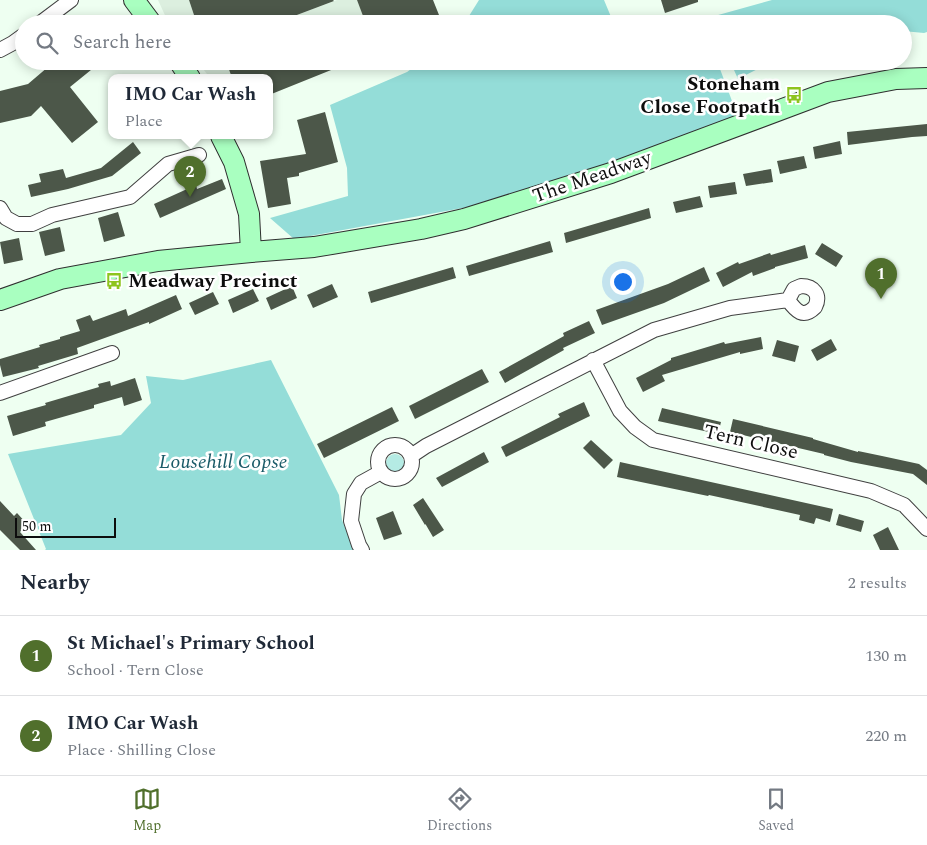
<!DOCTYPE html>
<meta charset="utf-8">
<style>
:root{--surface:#fff;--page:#f6f6f7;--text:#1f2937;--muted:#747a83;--line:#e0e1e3;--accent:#506f2c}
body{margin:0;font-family:Spectral,serif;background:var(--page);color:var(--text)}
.scale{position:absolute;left:15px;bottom:12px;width:101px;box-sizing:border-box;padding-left:5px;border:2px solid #0d0d0d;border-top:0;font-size:14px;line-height:18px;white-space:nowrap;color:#0d0d0d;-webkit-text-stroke:4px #fff;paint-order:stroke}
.you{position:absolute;left:622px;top:281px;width:18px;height:18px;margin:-12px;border:4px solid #fff;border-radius:50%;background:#1a73e8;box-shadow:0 0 0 8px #1a73e833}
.badge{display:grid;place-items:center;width:32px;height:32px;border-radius:50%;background:var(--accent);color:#fff;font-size:16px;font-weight:700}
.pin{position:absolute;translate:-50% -41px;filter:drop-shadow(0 1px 2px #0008)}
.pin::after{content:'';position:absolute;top:26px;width:18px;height:15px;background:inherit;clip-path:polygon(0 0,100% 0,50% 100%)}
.popup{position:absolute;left:108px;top:74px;width:165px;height:65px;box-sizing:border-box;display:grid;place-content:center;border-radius:10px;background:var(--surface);filter:drop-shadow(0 1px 4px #0005);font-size:16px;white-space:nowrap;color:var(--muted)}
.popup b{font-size:19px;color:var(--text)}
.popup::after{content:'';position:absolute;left:50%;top:100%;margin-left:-10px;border:10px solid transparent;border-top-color:var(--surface)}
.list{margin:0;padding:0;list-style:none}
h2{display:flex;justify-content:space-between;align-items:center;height:65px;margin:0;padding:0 20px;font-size:21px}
h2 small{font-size:16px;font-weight:400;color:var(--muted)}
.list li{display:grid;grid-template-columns:32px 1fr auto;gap:15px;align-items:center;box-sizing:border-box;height:80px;padding:0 20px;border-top:1px solid var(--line)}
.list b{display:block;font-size:19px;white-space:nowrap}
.list p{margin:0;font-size:16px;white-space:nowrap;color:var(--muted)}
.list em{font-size:16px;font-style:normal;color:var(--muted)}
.icon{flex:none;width:28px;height:28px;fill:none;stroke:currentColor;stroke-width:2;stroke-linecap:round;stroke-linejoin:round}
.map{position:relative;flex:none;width:927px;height:550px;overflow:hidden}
.search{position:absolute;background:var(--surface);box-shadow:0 2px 12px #0003;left:15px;right:15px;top:15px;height:55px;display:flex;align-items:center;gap:12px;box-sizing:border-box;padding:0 18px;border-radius:28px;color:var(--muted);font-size:19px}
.sheet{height:225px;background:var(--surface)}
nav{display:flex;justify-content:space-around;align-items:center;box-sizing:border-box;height:70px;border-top:1px solid var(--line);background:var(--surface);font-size:14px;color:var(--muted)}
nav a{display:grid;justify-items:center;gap:2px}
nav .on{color:var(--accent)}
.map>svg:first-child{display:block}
</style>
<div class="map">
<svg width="927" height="550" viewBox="0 0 927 550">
<rect width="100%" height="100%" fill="#eefff1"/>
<path fill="#b5ebe4" d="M386 463a9 9 0 1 1 18 0a9 9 0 1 1-18 0Z"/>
<path fill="#94ddd8" d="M479,0H604L614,24H464Z
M772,0H927V32L924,33L903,31V24H714L711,17Z
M422,61H717L738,117L545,185L468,207L294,239L270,218L348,196L347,168L330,105L407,72Z
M730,61H773L738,79Z
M271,360L339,495L342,520L354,550H45L46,549L8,454L121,435L151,403L146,376L183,380Z"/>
<path fill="#dcefdf" d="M158,0H189L197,24H169Z
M337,0H357L366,24H354L353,22L349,24H273Z
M197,61H229L226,62L232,78H210Z"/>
<path fill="#4c5749" d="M189,0H333L334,1L273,24H197Z
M357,0H433L441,20L429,24H366Z
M661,0H698V2L665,13Z
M55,61H102L70,87L98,122L72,143L41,106L31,116L0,123V91L28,84Z
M226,61H351V62L269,95V78H232Z
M325,112L338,162L299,173V176L287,178L291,204L268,208L260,161L306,154L297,120Z
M927,124V136L912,137L848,145L847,132Z
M840,141L842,154L815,159L813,147Z
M133,142L141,153L112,176L68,189L31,197L28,185L41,182L39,174L63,169L66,178L101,168Z
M804,156L807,168L780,174L777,161Z
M771,169L773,182L746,186L743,174Z
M222,179L226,189L160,218L154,204L196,185L197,189Z
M735,182L737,194L710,198L708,186Z
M700,196L703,207L676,213L673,202Z
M649,208L651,218L566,243L564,233Z
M118,212L125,236L104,242L98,218Z
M60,227L65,251L45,256L39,232Z
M19,238L23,260L4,264L0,242Z
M550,241L553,252L469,276L466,266Z
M822,243L843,256L836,267L815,254Z
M805,245L808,258L775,267V268L753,276L752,272L723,287L716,273L738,262L739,264L770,253L771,255Z
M453,267L456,278L371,303L368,292Z
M704,267L710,281L664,303L602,325L596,310L668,284Z
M332,284L338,297L313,308L307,295Z
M292,286L297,298L271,310L266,298Z
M253,289L259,301L233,313L228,300Z
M213,292L219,304L195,315L189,303Z
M176,295L182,309L149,324V322L77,348L78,354L38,366L39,368L3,377L0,365V359L40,347L39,345L60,339V337L80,331L76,320L90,315L93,321L126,309L128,316Z
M589,321L595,333L563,348L564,350L505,383L499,372L564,336L563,333Z
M761,337L763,349L740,354V352L662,375L665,381L643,392L636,378L671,360V358L724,342L725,344Z
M831,339L837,350L817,361L811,350Z
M777,340L799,346L795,362L772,356Z
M482,369L489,382L415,419L409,406Z
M135,378L142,400L124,406L122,397L94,405V408L45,422L46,426L13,436L7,416L46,405L45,403L99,387L98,384L110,381L111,386Z
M584,402L590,416L506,457L501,447L560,417L558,414Z
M392,407L399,421L324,458L317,444Z
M662,408L721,422L718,434L658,421Z
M733,419L813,438V439L858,452V451L882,456L919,464L927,470V485L913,474L851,462L824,455V454L730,432Z
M591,440L613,460L604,469L583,448Z
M484,452L489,462L442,487L436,478Z
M620,462L833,509L830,522L816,518L814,524L799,520L800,515L709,495L708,496L617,477Z
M423,498L444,530L433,537L426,525V524L425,525L413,505Z
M0,501L14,516L17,513L27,524L20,532L36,550H20L0,530Z
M393,511L402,534L384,540L376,518Z
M839,514L864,521L861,532L836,525Z
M888,527L899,550H880L873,535Z"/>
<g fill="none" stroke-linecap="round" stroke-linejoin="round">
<g stroke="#404040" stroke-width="16">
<path id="street" d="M39,24L71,0
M0,50L13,43L24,35
M0,208L6,218L17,224H32L52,215L130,197L168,164L199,155
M801,286C814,286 821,295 815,307C803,319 796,311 788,300L794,289Z
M593,360L620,411L635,427L653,440L871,491L904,505L927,529
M0,393L112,353
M378 462a17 17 0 1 1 34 0a17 17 0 1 1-34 0Z
M411,456L426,446L654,330L730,308L788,300
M362,550L359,545L351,521L354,494L361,483L381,472"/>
</g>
<g stroke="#2f2f2f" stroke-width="22">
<path id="secondary" d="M134,0L152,24
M179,61L190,78
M221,136L234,162L249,214L251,252
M0,300L60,279L158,261L251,252L314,247L421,229L464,219L611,173L828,92L896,79L927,78"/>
</g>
<use href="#street" stroke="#fff" stroke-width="14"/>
<use href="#secondary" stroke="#a9ffc0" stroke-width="20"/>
</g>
<defs>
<g id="bus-bare" transform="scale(1.35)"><path d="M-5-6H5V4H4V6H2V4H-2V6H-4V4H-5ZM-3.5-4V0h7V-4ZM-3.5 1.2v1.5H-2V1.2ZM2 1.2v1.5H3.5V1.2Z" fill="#8dc41e" stroke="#fff" stroke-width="2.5" paint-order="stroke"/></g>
</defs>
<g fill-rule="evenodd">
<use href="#bus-bare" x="794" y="95"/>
<use href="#bus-bare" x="114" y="281"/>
</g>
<g text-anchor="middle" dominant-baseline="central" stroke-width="5" stroke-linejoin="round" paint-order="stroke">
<g font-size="20" font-weight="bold" fill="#0d0d0d" stroke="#fff" text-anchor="end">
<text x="780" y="84">Stoneham<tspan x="780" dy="23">Close Footpath</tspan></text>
<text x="128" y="281" text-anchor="start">Meadway Precinct</text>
</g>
<g font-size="20" fill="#0d0d0d" stroke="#fff">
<text transform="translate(592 177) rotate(-19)">The Meadway</text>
<text transform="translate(751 442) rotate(13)">Tern Close</text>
</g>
<g font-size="20" font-style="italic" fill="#1a5b68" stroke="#fff">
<text x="223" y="462">Lousehill Copse</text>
</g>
</g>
</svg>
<div class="scale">50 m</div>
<div class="you"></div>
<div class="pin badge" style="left:881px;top:299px">1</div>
<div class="pin badge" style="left:190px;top:197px">2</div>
<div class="popup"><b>IMO Car Wash</b>Place</div>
<div class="search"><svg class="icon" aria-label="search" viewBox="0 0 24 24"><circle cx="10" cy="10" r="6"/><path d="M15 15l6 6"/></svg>Search here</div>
</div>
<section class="sheet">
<h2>Nearby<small>2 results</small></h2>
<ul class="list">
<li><span class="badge">1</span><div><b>St Michael's Primary School</b><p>School · Tern Close</p></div><em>130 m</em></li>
<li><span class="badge">2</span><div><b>IMO Car Wash</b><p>Place · Shilling Close</p></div><em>220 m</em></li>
</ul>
</section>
<nav>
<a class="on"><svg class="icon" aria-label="map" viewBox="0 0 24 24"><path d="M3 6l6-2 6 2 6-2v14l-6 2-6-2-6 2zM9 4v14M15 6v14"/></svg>Map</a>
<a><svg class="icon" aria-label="directions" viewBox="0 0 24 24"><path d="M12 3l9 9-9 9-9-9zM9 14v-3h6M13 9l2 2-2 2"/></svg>Directions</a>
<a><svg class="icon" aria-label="saved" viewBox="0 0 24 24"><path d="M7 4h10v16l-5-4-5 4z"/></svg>Saved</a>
</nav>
